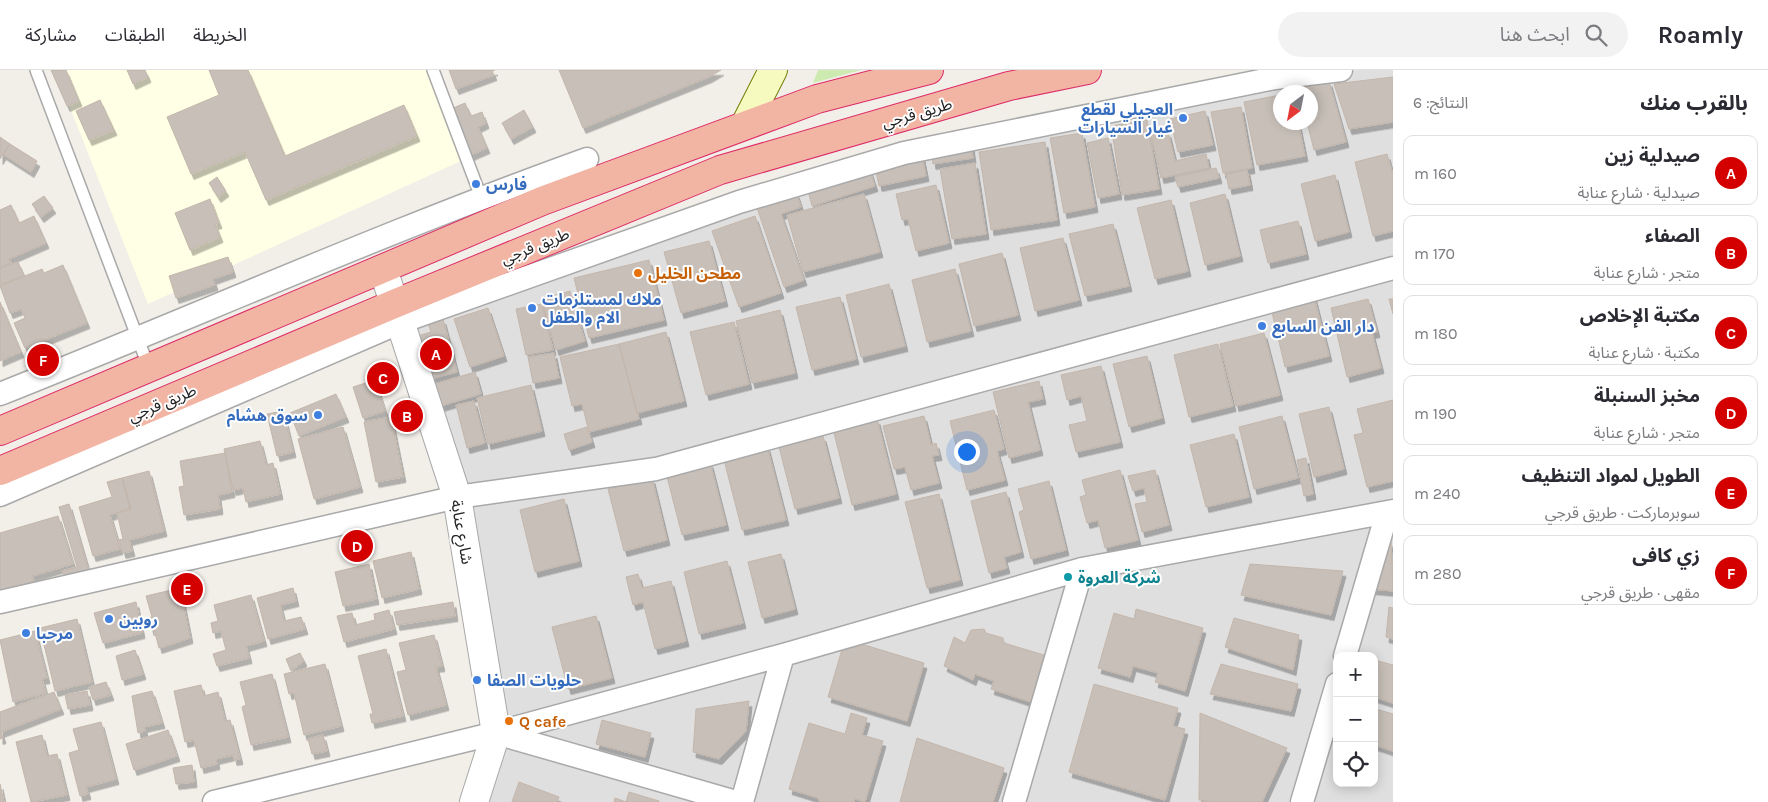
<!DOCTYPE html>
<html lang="ar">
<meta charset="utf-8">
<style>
:root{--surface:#fff;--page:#f2f2f3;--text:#2b2b33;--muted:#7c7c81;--line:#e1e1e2;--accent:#d40000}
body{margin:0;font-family:Karla,"Noto Sans Arabic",sans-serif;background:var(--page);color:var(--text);direction:rtl}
.controls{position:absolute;right:15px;bottom:15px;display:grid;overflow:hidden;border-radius:10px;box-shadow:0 2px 12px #0003}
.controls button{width:45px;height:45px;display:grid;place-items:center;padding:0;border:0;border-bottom:1px solid var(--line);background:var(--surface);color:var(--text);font:25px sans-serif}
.compass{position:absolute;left:1273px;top:15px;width:45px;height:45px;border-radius:50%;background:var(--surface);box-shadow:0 2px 12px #0003;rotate:212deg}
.you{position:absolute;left:966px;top:381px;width:18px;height:18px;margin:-12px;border:4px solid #fff;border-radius:50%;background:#1a73e8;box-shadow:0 0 0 8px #1a73e833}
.badge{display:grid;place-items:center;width:32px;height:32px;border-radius:50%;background:var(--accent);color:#fff;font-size:16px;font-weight:700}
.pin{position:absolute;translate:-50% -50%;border:2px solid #fff;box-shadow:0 1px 5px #0006}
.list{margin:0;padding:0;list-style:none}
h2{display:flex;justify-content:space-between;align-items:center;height:65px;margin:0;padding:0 20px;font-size:21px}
h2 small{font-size:16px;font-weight:400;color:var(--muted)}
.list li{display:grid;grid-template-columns:32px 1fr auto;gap:15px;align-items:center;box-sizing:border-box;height:70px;margin:0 10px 10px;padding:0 10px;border:1px solid var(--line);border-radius:10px}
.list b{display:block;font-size:19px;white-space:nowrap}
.list p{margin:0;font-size:16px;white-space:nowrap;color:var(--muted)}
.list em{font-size:16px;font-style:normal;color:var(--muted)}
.icon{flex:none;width:28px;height:28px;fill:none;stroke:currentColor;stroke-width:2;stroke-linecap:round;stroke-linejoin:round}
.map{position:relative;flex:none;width:1393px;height:732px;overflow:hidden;direction:ltr}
header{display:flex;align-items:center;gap:30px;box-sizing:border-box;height:70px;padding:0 25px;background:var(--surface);border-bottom:1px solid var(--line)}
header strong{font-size:24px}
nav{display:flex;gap:28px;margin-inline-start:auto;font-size:18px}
.search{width:350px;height:45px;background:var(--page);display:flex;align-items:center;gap:12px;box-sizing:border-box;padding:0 18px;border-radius:28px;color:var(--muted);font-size:19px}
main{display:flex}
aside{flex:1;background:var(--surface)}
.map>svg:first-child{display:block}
</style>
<header>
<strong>Roamly</strong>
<div class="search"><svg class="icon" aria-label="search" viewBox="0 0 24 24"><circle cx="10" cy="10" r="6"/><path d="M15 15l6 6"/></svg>ابحث هنا</div>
<nav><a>الخريطة</a><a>الطبقات</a><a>مشاركة</a></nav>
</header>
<main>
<aside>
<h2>بالقرب منك<small>النتائج: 6</small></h2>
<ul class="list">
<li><span class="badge">A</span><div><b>صيدلية زين</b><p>صيدلية · شارع عنابة</p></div><em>160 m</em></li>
<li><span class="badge">B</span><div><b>الصفاء</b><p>متجر · شارع عنابة</p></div><em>170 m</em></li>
<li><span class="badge">C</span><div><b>مكتبة الإخلاص</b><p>مكتبة · شارع عنابة</p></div><em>180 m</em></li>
<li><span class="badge">D</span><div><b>مخبز السنبلة</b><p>متجر · شارع عنابة</p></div><em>190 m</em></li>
<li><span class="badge">E</span><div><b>الطويل لمواد التنظيف</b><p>سوبرماركت · طريق قرجي</p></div><em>240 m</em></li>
<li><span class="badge">F</span><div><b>زي كافى</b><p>مقهى · طريق قرجي</p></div><em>280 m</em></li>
</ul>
</aside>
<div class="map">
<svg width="1393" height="732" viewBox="0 0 1393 732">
<defs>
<filter id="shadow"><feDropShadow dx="3" dy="5.5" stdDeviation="0" flood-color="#0004"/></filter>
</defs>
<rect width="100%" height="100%" fill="#f2efe9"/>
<path fill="#e0dfdf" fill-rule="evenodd" d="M1359,0H1393V732H475L496,663L457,426L401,252L908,86L1275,10ZM1280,22H1310V52H1280ZM1337,586H1374V713H1337Z"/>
<path fill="#ffffe5" d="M55,0H438L463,90L148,234Z"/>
<path fill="#cdebb0" d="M818,0H861L813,13Z"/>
<path fill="#c7bfb8" stroke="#c4b6ab" filter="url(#shadow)" d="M51,0H66L79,31L67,36Z
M127,0H145L148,7L133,14Z
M209,0H248L285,86L404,35L417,66L266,130L245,82L191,104L167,47L219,25Z
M449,0H495L492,1L494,5L456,19Z
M559,0H721L709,7L583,58Z
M1393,7V52L1349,59L1334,14Z
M1329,11L1346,72L1314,80L1307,52H1310V22H1299L1298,19Z
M1280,25V52H1298L1305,86L1257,95L1244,32Z
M100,30L114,60L89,70L76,41Z
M465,33L471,46L482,42L486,53L478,57L487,78L471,85L451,39Z
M1241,37L1252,98L1223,103L1211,42Z
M524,40L533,57L511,69L502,53Z
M1205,41L1213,75L1178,82L1170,49Z
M1147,50L1159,119L1122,125L1111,56Z
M1168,62L1175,91L1206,84L1209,98L1161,108L1151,65Z
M1082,63L1095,137L1064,143L1050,68Z
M0,67L10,74L0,89Z
M1108,68L1119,124L1098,128L1087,73Z
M1045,72L1057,150L991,160L979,82Z
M10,74L37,91L31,102L3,84Z
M971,74L973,88L933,94L931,80Z
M1387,84L1393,105V161L1373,166L1355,92Z
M922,86L926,106L879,116L875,96Z
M975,93L986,164L952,169L940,99Z
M869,98L875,116L812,136L807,117Z
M1216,98L1219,108L1178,117L1175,107Z
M1247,100L1250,115L1229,119L1226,104Z
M1335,105L1349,162L1315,171L1301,114Z
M217,107L226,121L218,127L209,113Z
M936,115L949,173L916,181L908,149L902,150L896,124Z
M796,122L801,137L781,144L804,210L784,217L756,135Z
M864,124L880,182L803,202L787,145Z
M1225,124L1240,186L1205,195L1190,133Z
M44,126L53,138L41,147L32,134Z
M210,129L219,153L215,154L220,167L190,180L175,143Z
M1171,130L1188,201L1155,209L1137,138Z
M11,135L19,153L34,146L46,173L9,189L11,193L0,198V140Z
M755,146L781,223L739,237L712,161Z
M1298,151L1306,184L1268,193L1260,160Z
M1113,154L1129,216L1085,226L1069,164Z
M1063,168L1079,230L1035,241L1020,178Z
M709,171L725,231L681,243L664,182Z
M1002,183L1018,245L974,256L959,194Z
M228,187L233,202L213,209L215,215L176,228L169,206Z
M649,190L664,250L589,268L574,208Z
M18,192L24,206L0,215V198Z
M63,195L87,253L25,278L14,253L25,248L21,239L10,243L0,216L42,199L44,203Z
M955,199L971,261L927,272L912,210Z
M889,214L905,276L861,287L846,225Z
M570,221L585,271L556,280L541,229Z
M1313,223L1329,286L1285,297L1270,234Z
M840,227L856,289L812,300L796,237Z
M1368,229L1377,262L1372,263L1381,298L1347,307L1331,238Z
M1389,229H1393V244Z
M0,232L21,282L0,291Z
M542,234L553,280L526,285L516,239Z
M488,238L504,286L470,297L454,249Z
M780,240L795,303L752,313L736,251Z
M443,249L457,302L426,310L414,267L431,262L428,253Z
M734,252L749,314L706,325L690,262Z
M666,262L684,331L637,343L619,274Z
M1264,263L1280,325L1236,336L1220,274Z
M619,274L639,349L589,362L582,334L572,336L560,287Z
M1218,274L1233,336L1189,347L1174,285Z
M554,283L559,308L533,313L528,287Z
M1147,286L1162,348L1129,357L1113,294Z
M1101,296L1120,372L1076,382L1069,355L1087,351L1081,326L1067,330L1061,305Z
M475,302L481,324L434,338L428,316Z
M375,310L385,341L363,348L353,317Z
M1039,311L1043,329L1028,332L1040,380L1009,388L993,322Z
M531,315L542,361L488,374L477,328Z
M336,324L346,347L299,366L290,343Z
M1393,330V411L1367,417L1354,365L1363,363L1357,339Z
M474,331L485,373L467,378L456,335Z
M1329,337L1344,399L1314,407L1299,344Z
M994,340L1004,379L997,381L1005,410L967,420L950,351Z
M283,341L293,382L277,386L267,344Z
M924,346L931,375L936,373L939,385L932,386L939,413L911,420L905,397L894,399L883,356Z
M1282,346L1298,408L1254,419L1239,357Z
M391,347L403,407L376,412L364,352Z
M877,349L896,424L852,435L833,359Z
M343,357L360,417L314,429L298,369Z
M587,357L592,372L569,380L564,364Z
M1234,364L1249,427L1206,437L1190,375Z
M823,366L839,428L795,439L779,377Z
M260,371L266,395L273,393L280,424L246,432L243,418L233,420L224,379Z
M767,376L786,450L742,460L723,386Z
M225,383L232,422L218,425L220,439L184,445L179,417L184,416L180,391Z
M1306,388L1313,424L1304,426L1297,390Z
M710,392L726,455L682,465L666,403Z
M1120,400L1138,470L1105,478L1098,450L1087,453L1080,427L1086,425L1082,410Z
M1155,400L1169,455L1142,462L1135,434L1147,432L1144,418L1133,421L1128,406Z
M149,401L164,461L129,470L132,481L123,483L119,470L123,469L117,443L130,440L122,408Z
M122,408L131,438L110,445L120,479L93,486L79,437L112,427L107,412Z
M652,408L667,470L624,481L608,419Z
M1049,411L1066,480L1031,489L1019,442L1024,440L1018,419Z
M1006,422L1021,482L1004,487L1007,498L989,503L971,431Z
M939,424L960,510L927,518L905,432Z
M564,429L579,491L535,502L520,440Z
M69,434L89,502L65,509L62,501L77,497L59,437Z
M58,446L73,494L32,506L34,511L0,521V463Z
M1391,469L1393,521L1372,519Z
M411,482L419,519L382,528L373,491Z
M781,484L795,539L762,548L748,492Z
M727,491L743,553L699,564L684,502Z
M369,494L376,529L343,536L335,502Z
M1250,494L1343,501L1331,545L1241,525Z
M638,504L642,518L671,511L686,571L655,579L643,532L633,535L626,507Z
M180,518L190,568L159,578L154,559L151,560L148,548L152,547L146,526Z
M293,518L296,531L280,535L284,551L301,547L305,559L268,569L257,528Z
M251,525L264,571L246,576L249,588L217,596L213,584L226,580L221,561L213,563L211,553L218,551L214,535Z
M136,532L142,563L103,573L94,543Z
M453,532L455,546L397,555L394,542Z
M1389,537L1393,538V569L1386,567Z
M1136,539L1203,558L1185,621L1155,612L1158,603L1133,596L1130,607L1098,598L1114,543L1134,549Z
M389,540L394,559L344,572L337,546L352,543L355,555L375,550L374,544Z
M596,546L612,608L568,619L552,557Z
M1234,548L1299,565L1293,600L1225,577Z
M77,549L92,612L55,621L40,558Z
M984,559L986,563L1003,568L1004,573L1044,585L1031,632L991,619L994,611L975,604L973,610L944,596L954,567L965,573L971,560Z
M35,561L47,608L42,609L46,623L13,632L0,570Z
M434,565L442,596L436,597L446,635L408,645L397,602L406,600L399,573Z
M845,569L924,593L907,651L828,627Z
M386,579L403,646L372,653L370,644H373L358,586Z
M135,580L143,604L122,610L116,586Z
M300,583L304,591L291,601L286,589Z
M1374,590L1393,595V633L1374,627Z
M325,594L341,656L304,665L294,623L289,624L284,604Z
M1221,594L1298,614L1291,641L1210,624Z
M272,604L288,667L251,675L242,637L246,635L240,612Z
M106,612L111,625L93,630L89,617Z
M1094,614L1178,638L1173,656L1185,659L1165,730L1069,702Z
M201,615L204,626L218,622L225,651L230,650L240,689L234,690L233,685L216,689L217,694L201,698L194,670L185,672L174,621Z
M87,621L90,635L68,639L65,625Z
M152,621L162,653L144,657L145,661L138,663L132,626Z
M54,622L61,639L1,662L3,668L0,669V642Z
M749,631L746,661L719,689L693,682L696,639Z
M1376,639L1393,644V681L1374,675Z
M851,643L867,648L862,665L883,671L865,732L855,729L854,732H820L818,728L789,719L809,653L845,664Z
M1200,643L1287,678L1262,732H1215L1199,730Z
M602,650L651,663L645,687L596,674Z
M101,652L116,709L86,717L88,724L80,726L69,683L79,680L73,659Z
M168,660L177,686L134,700L126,674Z
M42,665L47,686L57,684L67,725L31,732L16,672Z
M323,665L327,681L312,684L308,669Z
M917,668L1004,698L993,732H900Z
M192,695L194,712L176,714L173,698Z
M519,712L559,727L557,732H512Z
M0,714L4,732H0Z
M629,722L659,731V732H614L615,728L626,732Z"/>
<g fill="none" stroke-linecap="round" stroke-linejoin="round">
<g stroke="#a9a9a9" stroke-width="14">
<path id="service" d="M36,0L149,298
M433,0L481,127"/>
</g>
<g stroke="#a9a9a9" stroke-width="25">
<path id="minor" d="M0,324C196,246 389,160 587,89
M0,425L401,252L739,132L904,83L1275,8L1341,0
M0,532L457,427L656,399L1393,198
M1345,586L1387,443
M496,663L783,585L1082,499L1393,441
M214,732L496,663L736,732
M742,732L783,585
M1014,732L1082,499
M1302,732L1337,614"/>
</g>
<g stroke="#a9a9a9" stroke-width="30">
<path id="tertiary" d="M383,199L457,427L496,663L474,732"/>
</g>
<g stroke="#707d05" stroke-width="30">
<path id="secondary" d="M745,55L773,0"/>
</g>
<g stroke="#dc2a67" stroke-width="30">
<path id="trunk" d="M0,361L542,131L817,29L929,0
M0,401L394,234L720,100L1009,16L1087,0"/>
</g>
<use href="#service" stroke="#fff" stroke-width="11"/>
<use href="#minor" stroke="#fff" stroke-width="22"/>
<use href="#tertiary" stroke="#fff" stroke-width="28"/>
<use href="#secondary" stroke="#f7fabf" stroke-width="28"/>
<use href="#trunk" stroke="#f2b4a3" stroke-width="28"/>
</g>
<g fill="#3f7fe0" stroke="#fff" stroke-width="2">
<circle cx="1183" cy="48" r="5"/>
<circle cx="476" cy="114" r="5"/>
<circle cx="532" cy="238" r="5"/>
<circle cx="1262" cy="256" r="5"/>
<circle cx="318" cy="345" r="5"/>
<circle cx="109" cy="549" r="5"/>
<circle cx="26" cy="563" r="5"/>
<circle cx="477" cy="610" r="5"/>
</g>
<g fill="#e8710a" stroke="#fff" stroke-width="2">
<circle cx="638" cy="203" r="5"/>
<circle cx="509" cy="651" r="5"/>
</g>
<circle fill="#0f9aa8" stroke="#fff" stroke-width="2" cx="1068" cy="507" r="5"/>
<g text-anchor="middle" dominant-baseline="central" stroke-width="4" stroke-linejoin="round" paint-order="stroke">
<g font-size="16" font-weight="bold" fill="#366cbe" stroke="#fff" text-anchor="start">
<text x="1173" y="39" text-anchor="end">العجيلي لقطع<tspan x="1173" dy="18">غيار السيارات</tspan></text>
<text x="486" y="114">فارس</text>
<text x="542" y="229">ملاك لمستلزمات<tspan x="542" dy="18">الام والطفل</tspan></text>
<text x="1272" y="256">دار الفن السابع</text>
<text x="308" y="345" text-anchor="end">سوق هشام</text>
<text x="119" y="549">روبين</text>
<text x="36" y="563">مرحبا</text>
<text x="487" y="610">حلويات الصفا</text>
</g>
<g font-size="16" fill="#222" stroke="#fff">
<text transform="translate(917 43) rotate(-16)">طريق قرجي</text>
<text transform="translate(535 176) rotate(-22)">طريق قرجي</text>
<text transform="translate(162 333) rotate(-23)">طريق قرجي</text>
<text transform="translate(462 462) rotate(80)">شارع عنابة</text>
</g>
<g font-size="16" font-weight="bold" fill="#c56008" stroke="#fff" text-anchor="start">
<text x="648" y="203">مطحن الخليل</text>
<text x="519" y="651">Q cafe</text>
</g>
<g font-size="16" font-weight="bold" fill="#0d838f" stroke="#fff" text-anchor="start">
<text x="1078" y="507">شركة العروة</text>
</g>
</g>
</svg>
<div class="controls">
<button>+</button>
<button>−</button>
<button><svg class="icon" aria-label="locate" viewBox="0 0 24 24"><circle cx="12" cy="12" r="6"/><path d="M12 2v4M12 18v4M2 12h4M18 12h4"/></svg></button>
</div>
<svg class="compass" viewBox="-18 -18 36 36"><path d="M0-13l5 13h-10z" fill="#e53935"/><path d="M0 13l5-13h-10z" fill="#7c7c81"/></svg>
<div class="you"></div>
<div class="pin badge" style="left:436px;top:284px">A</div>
<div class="pin badge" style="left:407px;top:346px">B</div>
<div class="pin badge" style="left:383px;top:308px">C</div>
<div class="pin badge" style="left:357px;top:476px">D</div>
<div class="pin badge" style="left:187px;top:519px">E</div>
<div class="pin badge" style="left:43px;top:290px">F</div>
</div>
</main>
